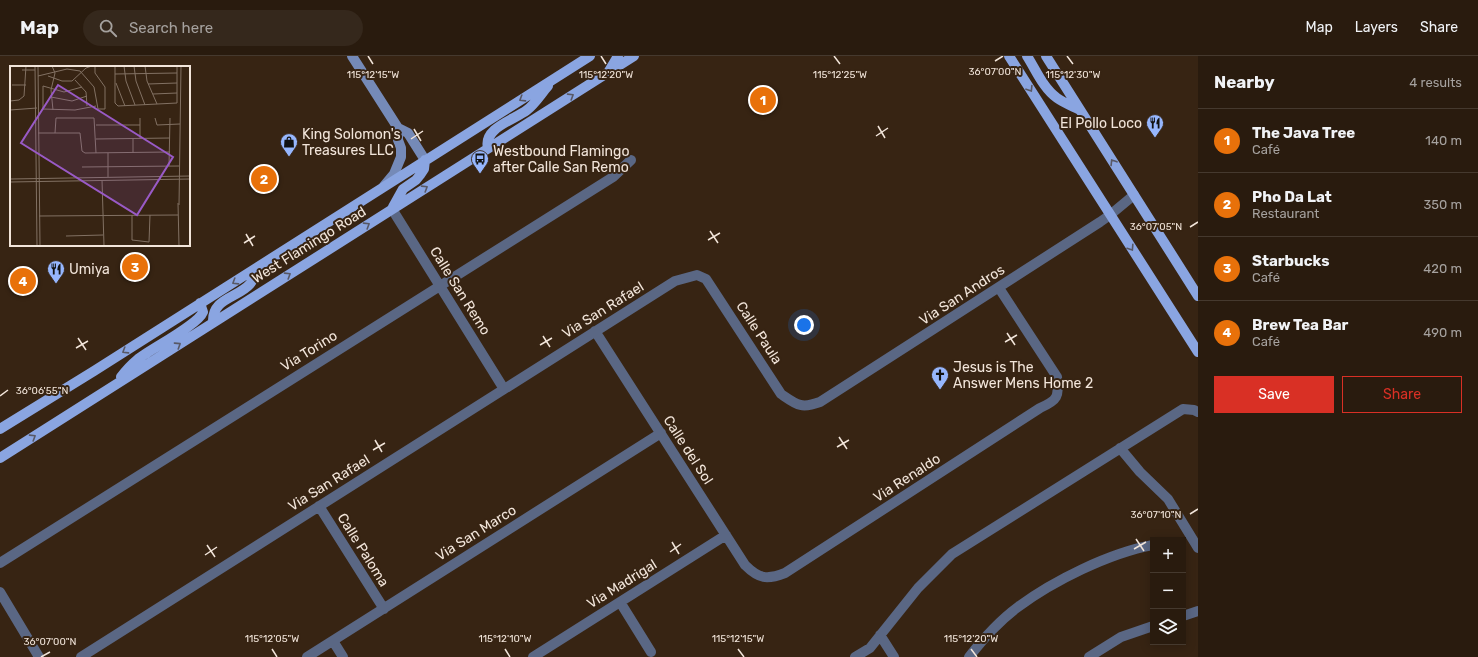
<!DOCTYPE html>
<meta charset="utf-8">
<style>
:root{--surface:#291b0e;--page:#35281c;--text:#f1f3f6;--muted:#a5a19e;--line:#45392e;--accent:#d93025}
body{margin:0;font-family:Rubik,sans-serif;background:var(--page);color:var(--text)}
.controls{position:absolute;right:12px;bottom:12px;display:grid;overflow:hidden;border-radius:0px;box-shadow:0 2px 10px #0003}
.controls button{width:36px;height:36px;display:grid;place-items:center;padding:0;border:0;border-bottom:1px solid var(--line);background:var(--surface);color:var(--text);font:20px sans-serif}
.you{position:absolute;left:804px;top:269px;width:14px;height:14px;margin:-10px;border:3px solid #fff;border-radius:50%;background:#1a73e8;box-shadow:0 0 0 6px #1a73e833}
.badge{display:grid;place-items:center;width:26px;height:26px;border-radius:50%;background:var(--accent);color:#fff;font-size:13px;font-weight:700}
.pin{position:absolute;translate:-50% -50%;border:2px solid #fff;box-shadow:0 1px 4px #0006}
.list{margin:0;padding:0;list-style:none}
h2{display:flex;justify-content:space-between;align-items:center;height:52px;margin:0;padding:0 16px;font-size:17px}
h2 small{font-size:13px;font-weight:400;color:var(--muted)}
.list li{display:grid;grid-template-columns:26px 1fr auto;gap:12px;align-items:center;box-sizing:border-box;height:64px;padding:0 16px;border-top:1px solid var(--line)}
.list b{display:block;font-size:15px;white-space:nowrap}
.list p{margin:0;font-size:13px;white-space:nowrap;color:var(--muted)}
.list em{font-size:13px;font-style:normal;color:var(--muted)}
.actions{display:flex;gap:8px;padding:12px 16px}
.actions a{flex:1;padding:9px 0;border:1px solid var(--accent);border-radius:0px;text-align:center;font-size:14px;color:var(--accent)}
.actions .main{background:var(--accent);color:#fff}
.icon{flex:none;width:22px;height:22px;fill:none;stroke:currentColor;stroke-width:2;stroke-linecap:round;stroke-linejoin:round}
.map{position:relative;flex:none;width:1198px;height:601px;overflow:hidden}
header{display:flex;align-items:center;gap:24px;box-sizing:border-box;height:56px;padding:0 20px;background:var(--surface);border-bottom:1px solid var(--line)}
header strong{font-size:19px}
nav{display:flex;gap:22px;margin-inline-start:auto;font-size:14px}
.search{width:280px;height:36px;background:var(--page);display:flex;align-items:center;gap:10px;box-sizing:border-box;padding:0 14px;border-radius:22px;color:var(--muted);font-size:15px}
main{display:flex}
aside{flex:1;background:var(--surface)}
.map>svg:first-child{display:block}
</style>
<header>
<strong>Map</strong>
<div class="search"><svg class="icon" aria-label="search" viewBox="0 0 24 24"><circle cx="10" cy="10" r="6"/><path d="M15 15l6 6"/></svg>Search here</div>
<nav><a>Map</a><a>Layers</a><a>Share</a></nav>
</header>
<main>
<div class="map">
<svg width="1198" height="601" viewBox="0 0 1198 601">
<rect width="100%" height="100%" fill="#372413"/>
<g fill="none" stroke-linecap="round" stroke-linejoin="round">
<path stroke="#5a6784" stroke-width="10" d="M392,153L504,333
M595,275L745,509C759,523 767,524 785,517L1040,352C1058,344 1059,341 1057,321L999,232
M1120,392L1140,416L1168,443L1198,492
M319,450L384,553
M0,507L613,121L631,104
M0,536L39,601
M620,546L651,596
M1183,560L1198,555
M880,579L894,601
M333,585L343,601
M81,601L675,225L697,219L706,223L781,338C797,349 801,353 820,346L1100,166L1110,159L1134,139
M307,601L661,377
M533,601L726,479
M855,601L870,592L918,532L952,498L1183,353L1194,354L1198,356
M969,601C983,583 999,565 1018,551C1053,525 1109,497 1153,489
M1089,601L1121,581L1153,570"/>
<path stroke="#758ab8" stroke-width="10" d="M352,0L398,72L408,77L425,104
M384,130L394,118L401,101V92L398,84V72"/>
<path stroke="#8aa5e1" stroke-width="10" d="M1009,0L1198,296
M1027,0C1036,14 1043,32 1057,42C1064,47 1072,50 1080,54
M1046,0L1198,240
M609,15L618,0
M488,92C483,72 514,64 527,54C535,48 541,38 548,30
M393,151L403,133L416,124L420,119L424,113L425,104
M213,266C212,242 238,242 250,228C254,223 257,216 259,211
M121,321C126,314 132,308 138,303C152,292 198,269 203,256L200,247
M0,373L94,315L590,0
M0,402L634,0"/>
</g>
<defs><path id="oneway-chevron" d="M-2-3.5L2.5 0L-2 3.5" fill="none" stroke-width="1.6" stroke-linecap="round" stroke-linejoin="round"/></defs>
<g stroke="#585865">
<use href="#oneway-chevron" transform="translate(1030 33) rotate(58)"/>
<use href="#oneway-chevron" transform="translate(571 40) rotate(-32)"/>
<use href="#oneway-chevron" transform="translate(522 43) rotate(148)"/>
<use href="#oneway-chevron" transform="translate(1113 106) rotate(-122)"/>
<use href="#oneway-chevron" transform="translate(425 132) rotate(-32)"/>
<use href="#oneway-chevron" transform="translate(367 169) rotate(-32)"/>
<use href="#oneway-chevron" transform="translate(1131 192) rotate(57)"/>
<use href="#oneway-chevron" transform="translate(288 219) rotate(-32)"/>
<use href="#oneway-chevron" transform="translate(235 226) rotate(148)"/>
<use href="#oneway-chevron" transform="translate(178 289) rotate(-33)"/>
<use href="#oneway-chevron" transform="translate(125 295) rotate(148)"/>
<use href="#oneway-chevron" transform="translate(33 381) rotate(-32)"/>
</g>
<path fill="none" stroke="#f2e5da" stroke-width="1.5" d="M368,0L373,8M601,0L606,8M834,0L840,8M1067,0L1073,8M995,5L1003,0M878,70L885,82M414,73L421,85M876,80L888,72M411,83L423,75M1190,171L1198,166M710,175L718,187M246,178L253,190M708,184L720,177M244,187L255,180M1007,277L1015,289M543,280L550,291M78,282L86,294M1005,286L1017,279M540,289L552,282M76,292L88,285M0,340L8,334M839,381L847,393M375,384L382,396M837,391L849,384M373,394L385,387M1190,458L1198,453M1136,483L1144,495M672,486L679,498M207,489L215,501M1134,493L1146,486M670,496L681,488M205,499L217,491M272,593L277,601M505,593L510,601M738,593L744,601M971,593L977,601M41,601L50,596"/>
<defs>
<g id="restaurant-pin" transform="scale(0.9)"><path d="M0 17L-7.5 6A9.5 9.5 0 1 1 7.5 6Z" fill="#96b6fd" stroke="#372413"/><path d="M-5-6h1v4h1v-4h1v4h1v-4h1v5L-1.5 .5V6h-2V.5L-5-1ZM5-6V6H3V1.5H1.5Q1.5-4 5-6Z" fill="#111"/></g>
<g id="shop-pin" transform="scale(0.9)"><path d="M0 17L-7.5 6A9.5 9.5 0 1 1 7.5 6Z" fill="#96b6fd" stroke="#372413"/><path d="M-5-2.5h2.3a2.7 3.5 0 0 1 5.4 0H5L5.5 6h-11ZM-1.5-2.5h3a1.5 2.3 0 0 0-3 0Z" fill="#111"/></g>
<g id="bus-pin" transform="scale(0.9)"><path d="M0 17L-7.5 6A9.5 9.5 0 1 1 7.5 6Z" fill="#96b6fd" stroke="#372413"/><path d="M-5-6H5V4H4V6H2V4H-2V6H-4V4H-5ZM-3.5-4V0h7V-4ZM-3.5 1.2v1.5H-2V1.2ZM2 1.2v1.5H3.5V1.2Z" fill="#111"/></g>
<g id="church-pin" transform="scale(0.9)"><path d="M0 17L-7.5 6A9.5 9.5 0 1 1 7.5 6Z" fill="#96b6fd" stroke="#372413"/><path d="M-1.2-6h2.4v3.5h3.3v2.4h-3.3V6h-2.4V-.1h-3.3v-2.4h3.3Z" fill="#111"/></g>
</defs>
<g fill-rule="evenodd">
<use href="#restaurant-pin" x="1155" y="67"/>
<use href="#shop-pin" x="289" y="86"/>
<use href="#bus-pin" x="480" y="103"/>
<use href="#restaurant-pin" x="56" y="213"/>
<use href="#church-pin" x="940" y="319"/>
</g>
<g text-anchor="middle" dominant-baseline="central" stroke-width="4" stroke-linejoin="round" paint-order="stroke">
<g font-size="14" fill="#f2e5da" stroke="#372413" text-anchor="start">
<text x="1142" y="67" text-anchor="end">El Pollo Loco</text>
<text x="302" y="78">King Solomon's<tspan x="302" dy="16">Treasures LLC</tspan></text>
<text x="493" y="95">Westbound Flamingo<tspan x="493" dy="16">after Calle San Remo</tspan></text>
<text x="69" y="213">Umiya</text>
<text x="953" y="311">Jesus is The<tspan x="953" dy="16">Answer Mens Home 2</tspan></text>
</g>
<g font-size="14" fill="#f2e5da" stroke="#372413">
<text transform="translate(309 189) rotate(-32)">West Flamingo Road</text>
<text transform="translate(460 235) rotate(58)">Calle San Remo</text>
<text transform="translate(962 239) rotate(-33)">Via San Andros</text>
<text transform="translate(603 254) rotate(-32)">Via San Rafael</text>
<text transform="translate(759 277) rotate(57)">Calle Paula</text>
<text transform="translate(309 295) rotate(-32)">Via Torino</text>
<text transform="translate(688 394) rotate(57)">Calle del Sol</text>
<text transform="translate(907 422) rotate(-33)">Via Renaldo</text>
<text transform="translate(329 427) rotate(-32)">Via San Rafael</text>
<text transform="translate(476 477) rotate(-32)">Via San Marco</text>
<text transform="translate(363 494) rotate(58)">Calle Paloma</text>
<text transform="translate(622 528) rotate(-32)">Via Madrigal</text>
</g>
</g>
<g transform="translate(10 10)">
<rect width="180" height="180" fill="#372413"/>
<path fill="none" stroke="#827163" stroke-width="1" d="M25,0L27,180M28,0L30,180M42,0L45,7L41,24L43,44M105,0V37L108,40L167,37V0M114,0L116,15L125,39M124,0L126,15L135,39M135,0L137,15L147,38M12,4H25M105,8L167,7M28,10L57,3L70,5L84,21L88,43H95V21L85,7V0M38,10L52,15H62L76,2L82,0M65,14L76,26L77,40M106,17L115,40M138,18L167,17M2,19H16M72,21L54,26L33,20V43L65,44L86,40M143,28L167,27M41,31L62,35L77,30M0,35L9,34L14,30L16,0M0,44L27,42M130,52V73M145,52L147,59L170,58M86,59H130M28,67H70L72,85L75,87L160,86M45,67L46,52H84L86,87M86,73L160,72M123,73V87M159,100L160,52M72,101L169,100M98,111V87M0,113L180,110M92,114L94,180M0,116L180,113M168,137L169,180M169,139L171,0M122,149V174L139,176L140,149M29,150L168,149M56,170L93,169"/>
<path fill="#995ac6" fill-opacity="0.15" stroke="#995ac6" stroke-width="2" d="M48,19L163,91L127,149L11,77Z"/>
<rect width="180" height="180" fill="none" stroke="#f2e5da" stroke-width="2"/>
</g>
<g font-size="10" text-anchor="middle" fill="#f2e5da" stroke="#372413" stroke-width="4" stroke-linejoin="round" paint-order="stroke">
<text x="995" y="19">36°07'00"N</text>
<text x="373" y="22">115°12'15"W</text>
<text x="606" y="22">115°12'20"W</text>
<text x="840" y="22">115°12'25"W</text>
<text x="1073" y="22">115°12'30"W</text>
<text x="1156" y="174">36°07'05"N</text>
<text x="42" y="338">36°06'55"N</text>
<text x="1156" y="462">36°07'10"N</text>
<text x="272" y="586">115°12'05"W</text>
<text x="505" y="586">115°12'10"W</text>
<text x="738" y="586">115°12'15"W</text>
<text x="971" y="586">115°12'20"W</text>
<text x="50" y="589">36°07'00"N</text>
</g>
</svg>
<div class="controls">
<button>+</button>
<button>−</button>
<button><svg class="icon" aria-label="layers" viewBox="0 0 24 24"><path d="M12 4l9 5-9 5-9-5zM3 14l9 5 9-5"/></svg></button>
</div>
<div class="you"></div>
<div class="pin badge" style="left:763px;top:44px;background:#e8710a">1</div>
<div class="pin badge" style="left:264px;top:123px;background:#e8710a">2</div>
<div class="pin badge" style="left:135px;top:211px;background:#e8710a">3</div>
<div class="pin badge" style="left:23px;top:225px;background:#e8710a">4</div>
</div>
<aside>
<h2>Nearby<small>4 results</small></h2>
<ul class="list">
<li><span class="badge" style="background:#e8710a">1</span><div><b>The Java Tree</b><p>Café</p></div><em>140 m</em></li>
<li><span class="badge" style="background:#e8710a">2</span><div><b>Pho Da Lat</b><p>Restaurant</p></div><em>350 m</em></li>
<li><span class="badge" style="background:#e8710a">3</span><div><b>Starbucks</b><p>Café</p></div><em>420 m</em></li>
<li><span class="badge" style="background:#e8710a">4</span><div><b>Brew Tea Bar</b><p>Café</p></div><em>490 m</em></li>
</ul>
<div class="actions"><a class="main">Save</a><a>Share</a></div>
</aside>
</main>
